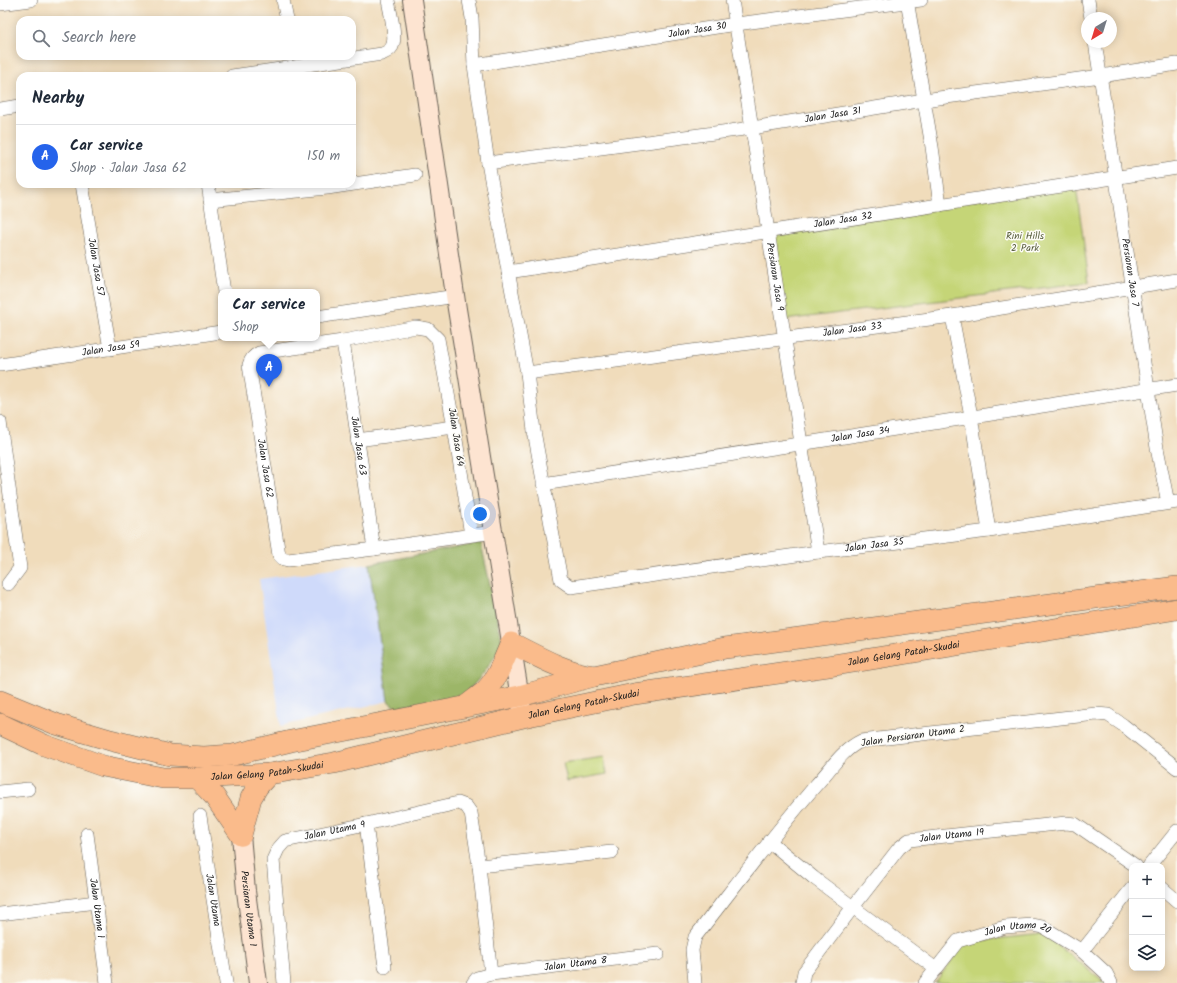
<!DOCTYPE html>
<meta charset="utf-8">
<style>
:root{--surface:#fff;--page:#f6f6f7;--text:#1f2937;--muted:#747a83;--line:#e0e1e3;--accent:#2563eb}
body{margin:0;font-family:Kalam,sans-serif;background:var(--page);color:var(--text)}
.controls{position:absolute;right:12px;bottom:12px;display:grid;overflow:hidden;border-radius:8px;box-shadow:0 2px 10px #0003}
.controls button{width:36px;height:36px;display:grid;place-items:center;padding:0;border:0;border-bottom:1px solid var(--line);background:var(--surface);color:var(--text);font:20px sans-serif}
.compass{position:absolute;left:1081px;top:12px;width:36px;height:36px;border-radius:50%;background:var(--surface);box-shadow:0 2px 10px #0003;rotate:218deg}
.you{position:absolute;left:480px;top:514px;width:14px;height:14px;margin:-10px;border:3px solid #fff;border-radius:50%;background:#1a73e8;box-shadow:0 0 0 6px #1a73e833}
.badge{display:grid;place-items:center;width:26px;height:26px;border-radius:50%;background:var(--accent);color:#fff;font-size:13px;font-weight:700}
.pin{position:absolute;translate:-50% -33px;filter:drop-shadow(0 1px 2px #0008)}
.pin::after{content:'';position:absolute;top:21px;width:14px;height:12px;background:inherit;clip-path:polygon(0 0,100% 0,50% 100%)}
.popup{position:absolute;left:218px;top:289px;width:102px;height:52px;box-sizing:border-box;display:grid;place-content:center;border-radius:8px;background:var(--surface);filter:drop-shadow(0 1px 3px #0005);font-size:13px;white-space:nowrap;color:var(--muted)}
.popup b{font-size:15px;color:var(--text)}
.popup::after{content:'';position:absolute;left:50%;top:100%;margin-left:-8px;border:8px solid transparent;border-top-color:var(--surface)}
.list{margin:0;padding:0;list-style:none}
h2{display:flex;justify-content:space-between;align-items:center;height:52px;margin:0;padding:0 16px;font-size:17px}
h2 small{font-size:13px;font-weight:400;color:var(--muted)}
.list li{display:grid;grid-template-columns:26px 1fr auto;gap:12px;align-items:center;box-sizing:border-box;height:64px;padding:0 16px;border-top:1px solid var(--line)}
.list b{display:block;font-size:15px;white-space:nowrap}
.list p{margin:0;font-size:13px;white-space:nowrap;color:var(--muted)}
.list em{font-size:13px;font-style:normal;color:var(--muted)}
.icon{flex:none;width:22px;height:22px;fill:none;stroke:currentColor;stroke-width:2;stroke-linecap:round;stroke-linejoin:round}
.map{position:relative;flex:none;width:1177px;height:983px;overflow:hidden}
.search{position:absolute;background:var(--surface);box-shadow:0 2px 10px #0003;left:16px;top:16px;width:340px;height:44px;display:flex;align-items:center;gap:10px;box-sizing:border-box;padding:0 14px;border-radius:12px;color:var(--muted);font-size:15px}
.panel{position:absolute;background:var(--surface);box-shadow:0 2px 10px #0003;left:16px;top:72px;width:340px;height:116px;border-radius:12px}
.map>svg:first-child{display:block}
</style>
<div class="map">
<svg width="1177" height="983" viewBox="0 0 1177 983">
<rect width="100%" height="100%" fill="#fdfcf7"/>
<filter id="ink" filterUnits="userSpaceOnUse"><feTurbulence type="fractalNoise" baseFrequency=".025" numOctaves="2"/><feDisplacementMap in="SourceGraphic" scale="8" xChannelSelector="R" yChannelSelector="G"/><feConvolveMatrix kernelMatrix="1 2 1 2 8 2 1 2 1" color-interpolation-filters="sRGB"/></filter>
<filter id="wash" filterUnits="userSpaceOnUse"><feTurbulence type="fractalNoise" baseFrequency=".012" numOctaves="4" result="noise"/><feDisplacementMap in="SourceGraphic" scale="16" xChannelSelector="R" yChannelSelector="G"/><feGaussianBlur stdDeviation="0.9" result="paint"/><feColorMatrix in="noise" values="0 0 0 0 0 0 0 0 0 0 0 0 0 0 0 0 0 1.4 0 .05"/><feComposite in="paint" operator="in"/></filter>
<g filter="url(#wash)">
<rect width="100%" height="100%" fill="#f0dcbb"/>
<path fill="#cfdafa" d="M369,564L388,701L281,726L259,579Z"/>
<path fill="#c5d577" stroke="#70784a" d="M1076,186L1089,282L784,320L770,227Z
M604,757L607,774L567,781L563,763Z
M1043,934L1106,983H935L965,942Z"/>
<path fill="#9cb668" stroke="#5c6942" d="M481,543L503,645L483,674L461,699L395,707L388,701L369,564Z"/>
</g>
<g filter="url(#ink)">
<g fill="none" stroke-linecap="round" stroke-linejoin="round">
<g stroke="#665f54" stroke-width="14">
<g id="street">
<path d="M283,0L287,20"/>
<path id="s1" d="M469,0L472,18L474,65L488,163L527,373L534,431L561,580L571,587L818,552L989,531L1177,502"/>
<path id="s2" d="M732,0L818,552"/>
<path d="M907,0L932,147L940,205"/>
<path d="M1088,0L1091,18"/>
<path d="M0,4L31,0"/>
<path id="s3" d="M1095,42L1157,448L1168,503"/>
<path id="s4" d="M474,65L736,24L921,0"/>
<path d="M232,76L382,54C387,52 392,49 393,44C396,33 390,12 388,0"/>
<path d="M0,109L20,106"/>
<path id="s5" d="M488,163L752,128L924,100L1101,76L1177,64"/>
<path id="s6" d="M82,184L110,349"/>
<path d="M208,184L224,292"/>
<path d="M210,200L327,188L415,175"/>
<path id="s7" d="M508,272L1177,168"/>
<path d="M952,316L971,416L989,531"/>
<path d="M317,317L456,296"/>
<path id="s8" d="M343,341L374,549"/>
<path id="s9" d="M0,365L221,332"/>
<path id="s10" d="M527,373L952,316L1177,280"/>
<path d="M0,422L20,568L8,584"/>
<path d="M357,440L454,427"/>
<path id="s11" d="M543,484L1177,385"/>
<path id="s12" d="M471,535L454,427L438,339L428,329L416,327L343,341L259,353C253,356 251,359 249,365L279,555L283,559L288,560L374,549L494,532"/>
<path d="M0,792L28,789"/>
<path id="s13" d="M200,816L226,983"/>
<path d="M366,824L385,967"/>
<path id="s14" d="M87,834L107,983"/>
<path d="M769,841L814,878L936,969"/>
<path d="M479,866L612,852"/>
<path d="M1149,866L1177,831"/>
<path d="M1162,888L1177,901"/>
<path d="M0,914L96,902"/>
<path d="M1082,951L1132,888"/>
<path id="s15" d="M284,983L273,860L278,849L285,841L366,824L458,803L466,806L471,813L479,866L491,974"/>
<path id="s16" d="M473,983L477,978L491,974L658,954"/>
<path d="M695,983L692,950L695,937C735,886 774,834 816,785C830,770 842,750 861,741L1096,714L1108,715L1123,725L1177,768"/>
<path id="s17" d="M802,983L804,972L853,907L899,848L909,840L1066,823L1075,824L1136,866"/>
<path id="s18" d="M925,983L958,941L1005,927L1033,925L1043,927L1082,951L1106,973L1111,983"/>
</g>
</g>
<g stroke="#665f54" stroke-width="20">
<g id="secondary">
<path d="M412,0L457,309L522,710"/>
<path id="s19" d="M241,835L246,891L258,983"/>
</g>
</g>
<g stroke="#665f54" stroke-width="22">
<g id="primary">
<path d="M0,701L56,724L110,740L170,755L204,757L233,755L291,741L520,696L594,676L725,648L1177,587"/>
<path d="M466,706C472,701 478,697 484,692C497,680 504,659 511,643C537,656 564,672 594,676"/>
<path id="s20" d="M0,724L44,745L103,766L163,778H197L269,774L334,763L523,717L634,694L828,666L1177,609"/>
<path d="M197,778L214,796L241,835"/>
<path d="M241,835L251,798L258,786L269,774"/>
</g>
</g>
<use href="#street" stroke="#fff" stroke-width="13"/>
<use href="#secondary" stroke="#fde4d1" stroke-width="18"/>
<use href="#primary" stroke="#fabb8b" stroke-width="21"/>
</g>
</g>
<g text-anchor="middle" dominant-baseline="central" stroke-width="3" stroke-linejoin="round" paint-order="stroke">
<g font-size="10" fill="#1c1c1c" stroke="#fdfcf7">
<text stroke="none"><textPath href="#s4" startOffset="226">Jalan Jasa 30</textPath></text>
<text stroke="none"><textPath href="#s5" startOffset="348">Jalan Jasa 31</textPath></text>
<text stroke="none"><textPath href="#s7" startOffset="339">Jalan Jasa 32</textPath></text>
<text stroke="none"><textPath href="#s6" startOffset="84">Jalan Jasa 57</textPath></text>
<text stroke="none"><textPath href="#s3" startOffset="233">Persiaran Jasa 7</textPath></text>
<text stroke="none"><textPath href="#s2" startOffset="280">Persiaran Jasa 9</textPath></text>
<text stroke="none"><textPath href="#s10" startOffset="328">Jalan Jasa 33</textPath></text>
<text stroke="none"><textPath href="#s9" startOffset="112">Jalan Jasa 59</textPath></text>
<text stroke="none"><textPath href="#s11" startOffset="321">Jalan Jasa 34</textPath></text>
<text transform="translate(456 437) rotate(81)">Jalan Jasa 64</text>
<text stroke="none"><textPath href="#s8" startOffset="106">Jalan Jasa 63</textPath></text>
<text stroke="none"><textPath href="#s12" startOffset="505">Jalan Jasa 62</textPath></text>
<text stroke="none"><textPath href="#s1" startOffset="906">Jalan Jasa 35</textPath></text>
<text stroke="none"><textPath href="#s20" startOffset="925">Jalan Gelang Patah-Skudai</textPath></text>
<text stroke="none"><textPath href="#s20" startOffset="601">Jalan Gelang Patah-Skudai</textPath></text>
<text transform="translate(913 736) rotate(-8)">Jalan Persiaran Utama 2</text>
<text stroke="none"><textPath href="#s20" startOffset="277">Jalan Gelang Patah-Skudai</textPath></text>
<text stroke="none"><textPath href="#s15" startOffset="197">Jalan Utama 9</textPath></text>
<text stroke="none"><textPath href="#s17" startOffset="223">Jalan Utama 19</textPath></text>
<text stroke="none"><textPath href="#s13" startOffset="85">Jalan Utama</textPath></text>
<text stroke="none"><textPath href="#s14" startOffset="75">Jalan Utama 1</textPath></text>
<text stroke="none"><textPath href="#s19" startOffset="74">Persiaran Utama 1</textPath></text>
<text stroke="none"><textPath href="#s18" startOffset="115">Jalan Utama 20</textPath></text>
<text stroke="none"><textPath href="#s16" startOffset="106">Jalan Utama 8</textPath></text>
</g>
<g font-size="10" fill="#575d3c" stroke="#fdfcf7">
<text x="1025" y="236">Rini Hills<tspan x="1025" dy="12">2 Park</tspan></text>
</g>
</g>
</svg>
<div class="controls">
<button>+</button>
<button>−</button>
<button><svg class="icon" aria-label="layers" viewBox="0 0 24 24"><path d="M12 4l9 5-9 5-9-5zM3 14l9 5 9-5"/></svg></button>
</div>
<svg class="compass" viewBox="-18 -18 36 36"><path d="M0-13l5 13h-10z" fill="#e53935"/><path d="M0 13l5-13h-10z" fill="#747a83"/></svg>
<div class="you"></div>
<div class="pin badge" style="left:269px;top:387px">A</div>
<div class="popup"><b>Car service</b>Shop</div>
<div class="search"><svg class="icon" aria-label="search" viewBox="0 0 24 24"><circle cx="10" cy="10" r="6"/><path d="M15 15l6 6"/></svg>Search here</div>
<section class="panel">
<h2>Nearby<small></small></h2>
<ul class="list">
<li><span class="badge">A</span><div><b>Car service</b><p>Shop · Jalan Jasa 62</p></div><em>150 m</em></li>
</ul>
</section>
</div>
